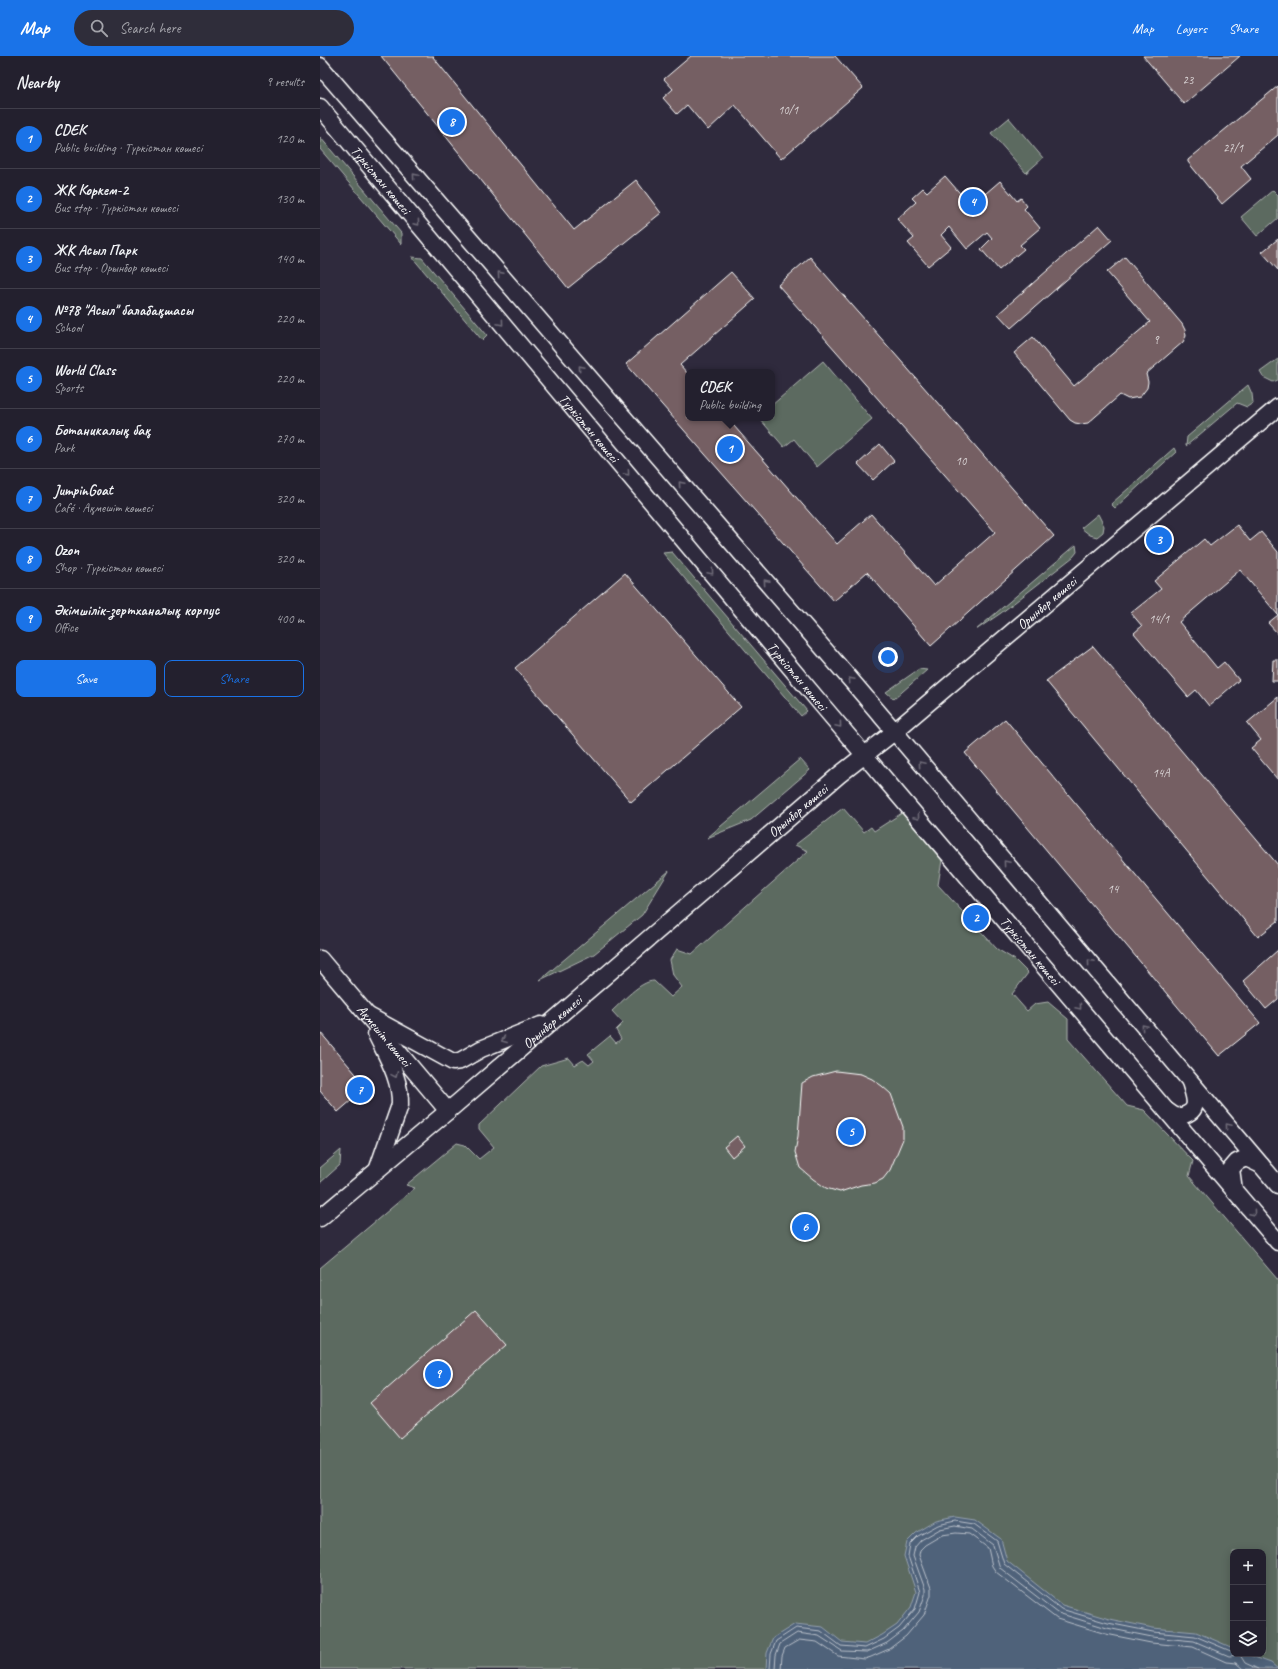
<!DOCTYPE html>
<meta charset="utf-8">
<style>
:root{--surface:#23202e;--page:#2f2d3a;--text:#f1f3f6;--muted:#a3a3aa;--line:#403e4a;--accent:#1a73e8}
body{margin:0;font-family:Caveat,sans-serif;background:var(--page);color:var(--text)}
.controls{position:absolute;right:12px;bottom:12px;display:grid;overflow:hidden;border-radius:8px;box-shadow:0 2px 10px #0003}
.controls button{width:36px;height:36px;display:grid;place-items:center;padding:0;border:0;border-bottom:1px solid var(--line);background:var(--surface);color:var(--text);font:20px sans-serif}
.you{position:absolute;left:568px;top:601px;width:14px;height:14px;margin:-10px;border:3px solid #fff;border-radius:50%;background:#1a73e8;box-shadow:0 0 0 6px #1a73e833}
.badge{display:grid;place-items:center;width:26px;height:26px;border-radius:50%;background:var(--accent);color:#fff;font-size:13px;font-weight:700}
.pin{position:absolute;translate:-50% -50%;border:2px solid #fff;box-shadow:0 1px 4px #0006}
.popup{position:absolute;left:365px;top:313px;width:90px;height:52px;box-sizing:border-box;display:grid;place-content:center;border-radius:8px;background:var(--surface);filter:drop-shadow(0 1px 3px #0005);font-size:13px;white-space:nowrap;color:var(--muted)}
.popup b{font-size:15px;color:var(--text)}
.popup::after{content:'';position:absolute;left:50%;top:100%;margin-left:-8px;border:8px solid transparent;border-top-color:var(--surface)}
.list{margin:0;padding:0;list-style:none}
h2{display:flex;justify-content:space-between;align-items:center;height:52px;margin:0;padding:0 16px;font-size:17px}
h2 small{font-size:13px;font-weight:400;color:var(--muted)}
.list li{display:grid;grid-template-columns:26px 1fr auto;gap:12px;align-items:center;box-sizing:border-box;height:60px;padding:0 16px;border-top:1px solid var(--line)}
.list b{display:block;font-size:15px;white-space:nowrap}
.list p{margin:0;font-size:13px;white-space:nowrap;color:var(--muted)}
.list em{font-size:13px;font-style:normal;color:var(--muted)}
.actions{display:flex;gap:8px;padding:12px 16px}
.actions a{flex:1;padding:9px 0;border:1px solid var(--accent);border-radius:8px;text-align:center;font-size:14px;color:var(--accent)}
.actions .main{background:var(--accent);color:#fff}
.icon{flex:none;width:22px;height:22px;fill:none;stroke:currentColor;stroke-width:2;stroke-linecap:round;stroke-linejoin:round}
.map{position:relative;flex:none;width:958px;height:1613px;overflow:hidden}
header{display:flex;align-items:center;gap:24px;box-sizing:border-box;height:56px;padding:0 20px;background:var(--accent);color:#fff}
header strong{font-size:19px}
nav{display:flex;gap:22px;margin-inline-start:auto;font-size:14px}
.search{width:280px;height:36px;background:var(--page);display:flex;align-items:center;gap:10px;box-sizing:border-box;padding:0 14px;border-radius:22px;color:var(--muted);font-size:15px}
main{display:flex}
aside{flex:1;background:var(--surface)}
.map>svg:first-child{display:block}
</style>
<header>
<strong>Map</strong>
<div class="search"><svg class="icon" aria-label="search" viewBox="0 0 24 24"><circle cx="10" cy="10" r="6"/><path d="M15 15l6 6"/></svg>Search here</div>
<nav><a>Map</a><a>Layers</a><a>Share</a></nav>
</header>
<main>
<aside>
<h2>Nearby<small>9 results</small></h2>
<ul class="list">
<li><span class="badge">1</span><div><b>CDEK</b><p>Public building · Түркістан көшесі</p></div><em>120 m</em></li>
<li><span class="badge">2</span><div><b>ЖК Коркем-2</b><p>Bus stop · Түркістан көшесі</p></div><em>130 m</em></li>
<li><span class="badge">3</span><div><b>ЖК Асыл Парк</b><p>Bus stop · Орынбор көшесі</p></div><em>140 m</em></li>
<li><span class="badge">4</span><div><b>№78 &quot;Асыл&quot; балабақшасы</b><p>School</p></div><em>220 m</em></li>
<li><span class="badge">5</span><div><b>World Class</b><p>Sports</p></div><em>220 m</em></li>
<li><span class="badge">6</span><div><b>Ботаникалық бақ</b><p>Park</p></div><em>270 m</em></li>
<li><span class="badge">7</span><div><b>JumpinGoat</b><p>Café · Ақмешіт көшесі</p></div><em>320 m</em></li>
<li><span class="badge">8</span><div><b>Ozon</b><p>Shop · Түркістан көшесі</p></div><em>320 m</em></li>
<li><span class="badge">9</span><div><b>Әкімшілік-зертханалық корпус</b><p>Office</p></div><em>400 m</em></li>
</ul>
<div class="actions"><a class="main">Save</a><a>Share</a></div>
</aside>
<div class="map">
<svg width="958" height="1613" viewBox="0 0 958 1613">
<rect width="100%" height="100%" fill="#2f2a3d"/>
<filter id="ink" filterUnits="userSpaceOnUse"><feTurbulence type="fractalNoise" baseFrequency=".025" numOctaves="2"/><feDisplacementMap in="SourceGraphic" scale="8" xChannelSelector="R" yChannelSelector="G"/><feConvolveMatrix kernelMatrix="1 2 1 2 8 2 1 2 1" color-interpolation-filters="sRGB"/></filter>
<g filter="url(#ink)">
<path fill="#5c6a60" stroke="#aeb4b0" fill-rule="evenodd" d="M689,62L723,102L706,117L671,77Z
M0,81L81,177V188L0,93Z
M953,134L958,139V162L937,180L921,161Z
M92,201L102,202L167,279L162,284Z
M958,303V324L953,326L943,321L940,316Z
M503,305L552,363L497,411L474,383L464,391L439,362H452V349Z
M928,329L932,338L933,347L927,351L917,347L866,390L867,381Z
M854,392L856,396L795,452L791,448Z
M778,458L784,470L783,476L777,481L770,479L761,472Z
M756,489L757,496L753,501L681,557L656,574Z
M352,496L487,655L481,660L343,497Z
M599,613L607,614L574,643L566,636Z
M480,703L490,714L431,764L387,782Z
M523,752L544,776L551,771L554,775L582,757L622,804L618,829L677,893L695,904L708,917L692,938L707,955L715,948L728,946L748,963V983L807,1050L824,1054L873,1105L869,1120L958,1224V1613H0V1212L95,1132L86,1129L137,1087L145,1089L159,1103L174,1091L159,1073V1069L221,1010L249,1002L255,1009L263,1004L269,1009L274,1005L268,998L290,980L296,987L301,983L296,974L303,967L292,955C302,946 320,925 334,925L351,941L362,931L353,919L350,904L357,893L372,898L488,795L475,789ZM913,1496H943V1598H913Z
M349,815L322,859L274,898L220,924Z
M21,1094L20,1109L0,1127V1112Z"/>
<path fill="#4f627a" stroke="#95a1af" d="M635,1461L655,1464L681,1483L687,1505L742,1549L789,1563L833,1572L876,1576L913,1592V1598H926L951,1607L958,1613H446L447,1597L453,1582L475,1568L503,1571L522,1586L545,1588L562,1579L577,1569L591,1551L596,1536L584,1500L587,1486L596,1477L616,1465Z"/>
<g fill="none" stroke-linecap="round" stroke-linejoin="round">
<path stroke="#b9c0ca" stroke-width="1" d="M450,1613L451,1598L456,1585L476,1572L501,1575L521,1590L545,1592L564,1583L579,1572L595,1553L600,1536L588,1500L590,1488L598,1480L618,1469L635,1465L654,1468L677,1485L684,1508L741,1553L788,1567L833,1576L875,1580L913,1596
M455,1613L456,1599L460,1588L477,1577L499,1580L522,1595L547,1596L567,1587L583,1575L599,1556L605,1539V1533L593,1500L595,1491L601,1484L620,1473L635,1470L652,1473L673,1489L680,1512L738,1557L787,1572L832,1581L874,1585L909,1600L920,1599L925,1607L938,1613
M461,1613L462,1600L465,1592L479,1584L497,1586L518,1600L545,1603L551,1601L569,1593L586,1580L604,1559L611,1539V1532L599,1499L600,1494L605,1489L622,1479L636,1477L649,1478L668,1492L672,1510L676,1516L737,1563L786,1578L831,1587L873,1591L906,1606L916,1607L923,1613"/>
</g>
<path fill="#755f63" stroke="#fff" d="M61,0H114L113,1L254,174L316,124L341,157L248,232Z
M371,0H515L543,32L461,103L415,49L388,74L367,49L357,58L343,42L353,33L344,23Z
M823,0H920L864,48Z
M958,30V79L921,110L931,123L902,148L868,106V104Z
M625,120L651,150L680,125L697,145L701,142L707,150L704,153L720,172L700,189L704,193L679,214L661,193L672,182L667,176L647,193L629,171L621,179L631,191L608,210L588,187L594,182L577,163L596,146L592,142L603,132L607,136Z
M779,169L792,184L691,272L678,258Z
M958,183V214L942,196Z
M490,201L734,480L611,590L547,516L514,545L306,308L411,216L435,243L360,309L368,318V362H407L517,488L551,458L614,530L675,476L458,229Z
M805,201L862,268L865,274L866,280L863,286L826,318L828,326L827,332L820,341L808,343L800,339L768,367L761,368L755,367L750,364L694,297L713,281L754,330L830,266L787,216Z
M560,388L574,405L553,424L538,408Z
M917,469L930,485L941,476L958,496V578L948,567L958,559L920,514L859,566L897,612L904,606L919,624L889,650L876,634L868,641L814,577L822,570L811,557L841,533L834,525L884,483L890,490Z
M305,517L421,651L311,746L195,612Z
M773,590L958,809V865L938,881L726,625Z
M953,604H958V625H952Z
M958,641V724L931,692L941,684L927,667Z
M685,663L940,967L899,1000L645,697Z
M958,894V943L946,953L923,925Z
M0,976L47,1031L18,1056L0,1035Z
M516,1015L541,1018L552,1023L562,1030L571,1038L583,1071V1083L570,1114L563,1123L555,1127L541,1129L520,1136L506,1132L493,1123L480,1112L475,1096L478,1080L482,1027L493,1021Z
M417,1080L425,1090L412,1101L404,1091Z
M156,1254L187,1289L80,1382L50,1347Z"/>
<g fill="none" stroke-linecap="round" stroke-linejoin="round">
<g stroke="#fff" stroke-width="19">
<g id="secondary">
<path d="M0,10L536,630L958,1129"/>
<path id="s1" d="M0,51L507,655L958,1186"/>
<path id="s2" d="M0,903L128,1055"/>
<path d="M47,959L133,1006L140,1005L161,993L221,969"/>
<path d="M56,978C67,1001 81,1023 80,1049L58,1112"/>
<path d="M846,1054L856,1061C881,1057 876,1045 870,1026"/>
<path d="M914,1134L911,1113L917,1106L926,1102L941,1109"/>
<path id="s3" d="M0,1162L128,1055L519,719L574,676L958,351"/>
</g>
</g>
<use href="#secondary" stroke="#2f2a3d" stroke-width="16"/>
</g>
<defs><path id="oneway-chevron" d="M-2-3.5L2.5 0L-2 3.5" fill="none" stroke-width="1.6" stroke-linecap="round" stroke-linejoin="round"/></defs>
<g stroke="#6d6a77">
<use href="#oneway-chevron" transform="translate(95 120) rotate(-131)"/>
<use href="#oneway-chevron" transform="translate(97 167) rotate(50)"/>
<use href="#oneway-chevron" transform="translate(180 218) rotate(-131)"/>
<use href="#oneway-chevron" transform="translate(181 267) rotate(50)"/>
<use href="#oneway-chevron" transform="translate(261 312) rotate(-131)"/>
<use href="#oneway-chevron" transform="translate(307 417) rotate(50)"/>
<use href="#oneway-chevron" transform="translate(361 428) rotate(-131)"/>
<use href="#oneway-chevron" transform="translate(391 516) rotate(50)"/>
<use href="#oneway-chevron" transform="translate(446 526) rotate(-131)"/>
<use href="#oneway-chevron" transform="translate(531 624) rotate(-131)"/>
<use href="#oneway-chevron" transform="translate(519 669) rotate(50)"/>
<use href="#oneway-chevron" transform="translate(601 708) rotate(-130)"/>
<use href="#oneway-chevron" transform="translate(597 761) rotate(50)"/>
<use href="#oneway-chevron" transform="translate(686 807) rotate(-130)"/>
<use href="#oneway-chevron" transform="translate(770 906) rotate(-130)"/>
<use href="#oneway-chevron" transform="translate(759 951) rotate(50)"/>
<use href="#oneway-chevron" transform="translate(824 971) rotate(-130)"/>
<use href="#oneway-chevron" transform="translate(184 984) rotate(158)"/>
<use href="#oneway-chevron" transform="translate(75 1019) rotate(66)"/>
<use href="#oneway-chevron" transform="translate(908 1070) rotate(-130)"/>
<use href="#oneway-chevron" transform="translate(933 1157) rotate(50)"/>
</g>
</g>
<g text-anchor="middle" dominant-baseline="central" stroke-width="4" stroke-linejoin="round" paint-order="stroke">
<g font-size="12" fill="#dcd7d8">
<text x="868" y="24">23</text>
<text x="468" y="54">10/1</text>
<text x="913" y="92">27/1</text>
<text x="836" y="284">9</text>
<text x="641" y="405">10</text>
<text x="839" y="563">14/1</text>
<text x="841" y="717">14А</text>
<text x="793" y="833">14</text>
</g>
<g font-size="14" fill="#fff" stroke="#2f2a3d">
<text stroke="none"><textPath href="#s1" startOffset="95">Түркістан көшесі</textPath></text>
<text stroke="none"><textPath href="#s1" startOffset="419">Түркістан көшесі</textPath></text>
<text stroke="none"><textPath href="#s3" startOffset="952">Орынбор көшесі</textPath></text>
<text stroke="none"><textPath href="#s1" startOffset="743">Түркістан көшесі</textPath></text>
<text stroke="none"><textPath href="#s3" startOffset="628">Орынбор көшесі</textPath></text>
<text stroke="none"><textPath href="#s1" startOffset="1103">Түркістан көшесі</textPath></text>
<text stroke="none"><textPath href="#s3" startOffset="304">Орынбор көшесі</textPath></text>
<text stroke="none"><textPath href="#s2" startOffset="100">Ақмешіт көшесі</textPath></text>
</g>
</g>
</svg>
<div class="controls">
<button>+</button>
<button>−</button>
<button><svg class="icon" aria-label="layers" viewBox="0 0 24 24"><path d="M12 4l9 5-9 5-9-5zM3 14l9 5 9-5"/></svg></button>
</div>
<div class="you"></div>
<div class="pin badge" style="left:410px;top:393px">1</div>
<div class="popup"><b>CDEK</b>Public building</div>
<div class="pin badge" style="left:656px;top:862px">2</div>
<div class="pin badge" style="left:839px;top:484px">3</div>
<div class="pin badge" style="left:653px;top:146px">4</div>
<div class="pin badge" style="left:531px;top:1076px">5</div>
<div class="pin badge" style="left:485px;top:1171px">6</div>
<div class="pin badge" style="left:40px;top:1034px">7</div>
<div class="pin badge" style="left:132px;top:66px">8</div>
<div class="pin badge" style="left:118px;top:1318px">9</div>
</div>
</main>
